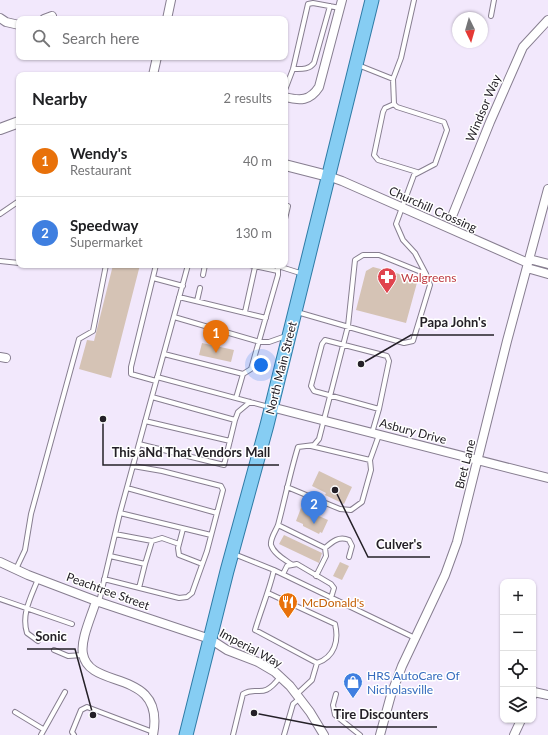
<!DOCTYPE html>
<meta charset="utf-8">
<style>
:root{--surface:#fff;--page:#f2f2f2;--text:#202124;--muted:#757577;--line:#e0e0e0;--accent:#75592c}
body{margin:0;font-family:Lato,sans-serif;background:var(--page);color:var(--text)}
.controls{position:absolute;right:12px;bottom:12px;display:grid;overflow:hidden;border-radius:8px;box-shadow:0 1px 3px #0004}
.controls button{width:36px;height:36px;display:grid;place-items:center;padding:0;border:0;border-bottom:1px solid var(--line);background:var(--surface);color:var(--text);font:20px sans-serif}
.compass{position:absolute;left:452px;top:12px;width:36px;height:36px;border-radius:50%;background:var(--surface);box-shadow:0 1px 3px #0004;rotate:175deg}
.you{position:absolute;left:261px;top:365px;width:14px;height:14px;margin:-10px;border:3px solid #fff;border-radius:50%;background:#1a73e8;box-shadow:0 0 0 6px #1a73e833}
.badge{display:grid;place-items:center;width:26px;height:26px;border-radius:50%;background:var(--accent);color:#fff;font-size:13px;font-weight:700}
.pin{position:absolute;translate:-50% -33px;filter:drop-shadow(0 1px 2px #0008)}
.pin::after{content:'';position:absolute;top:21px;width:14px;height:12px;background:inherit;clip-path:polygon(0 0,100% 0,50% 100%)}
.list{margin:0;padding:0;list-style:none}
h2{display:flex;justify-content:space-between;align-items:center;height:52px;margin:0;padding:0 16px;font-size:17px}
h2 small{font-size:13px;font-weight:400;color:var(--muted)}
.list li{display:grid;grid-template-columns:26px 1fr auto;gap:12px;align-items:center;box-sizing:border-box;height:72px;padding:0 16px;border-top:1px solid var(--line)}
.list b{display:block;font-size:15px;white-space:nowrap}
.list p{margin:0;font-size:13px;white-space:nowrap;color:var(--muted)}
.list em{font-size:13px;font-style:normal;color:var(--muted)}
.icon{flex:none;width:22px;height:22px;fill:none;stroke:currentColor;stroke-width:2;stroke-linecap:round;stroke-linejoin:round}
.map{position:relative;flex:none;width:548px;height:735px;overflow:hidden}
.search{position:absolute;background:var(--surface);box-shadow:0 1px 3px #0004;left:16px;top:16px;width:272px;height:44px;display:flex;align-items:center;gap:10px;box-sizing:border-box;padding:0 14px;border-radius:8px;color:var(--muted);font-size:15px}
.panel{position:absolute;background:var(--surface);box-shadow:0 1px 3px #0004;left:16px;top:72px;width:272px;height:196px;border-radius:8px}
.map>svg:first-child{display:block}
</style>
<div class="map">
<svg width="548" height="735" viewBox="0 0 548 735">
<rect width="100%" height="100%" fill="#f2e8fc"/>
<path fill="#d5c3b5" d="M113,265H140L111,378L79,369L87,340L94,341Z
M373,267L418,279L406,323L356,310L366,271Z
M202,343L234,350L231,362L199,355Z
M319,471L352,487L344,504L325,495L326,493L312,486Z
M301,508L328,520L322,533L320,532L319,534L303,526V524L296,521Z
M284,535L322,553L319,563L279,544Z
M340,562L349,566L342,580L333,576Z"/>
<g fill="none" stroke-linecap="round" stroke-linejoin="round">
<g stroke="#877e90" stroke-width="6">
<path id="service" d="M491,16L494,0
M293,69C301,69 309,70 314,63L330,6
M393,79L401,58L414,0
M285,90L293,69L308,4L313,3L340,8
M394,104L385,108L383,112L374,155L378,160L417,172
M285,205L288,206L285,219
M0,214L19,201
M0,261L19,263
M250,265L278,271
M278,266L303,274
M203,275L205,265
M153,278L183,286
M179,297L266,318
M197,301L200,288
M245,312L255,267
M297,312L404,343L413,341L430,285L426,274L415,253L403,240L396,224L414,175L435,164L447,130L444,122L397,107L394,104L393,79L358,65
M174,317L260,342H269L286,336
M164,354L243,374L251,369L278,275V265
M157,377L269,407
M156,381L131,374V367L156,265
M236,398L243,374
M235,420L238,412L250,402
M145,421L230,441
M372,433L379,409L389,361L387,356L325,340L322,344L311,386L314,391L379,409
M139,444L224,465L235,420L152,397
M311,446L370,460L379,435
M287,487L340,509L351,510L362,502L371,470L370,460
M127,488L217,513
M120,513L211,535
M278,525L325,548L326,556L316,576
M183,529L178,548L179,555L202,564
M115,534L152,541L162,538L179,544
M325,548C333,541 339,536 349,540L352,546L349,557
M234,554L274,570L415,638
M110,556L145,564L152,541
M291,564C284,559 274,554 271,545C270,538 276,531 278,525C285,499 290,473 298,447L314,445L319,439L348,326L355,260L363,255H379L426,274
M16,569L25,550L31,514L79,339L93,331L106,265
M283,574L287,566L297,564L331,584L334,588L331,598
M38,579C31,597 21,614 27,633L38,641
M104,579L179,598L187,597L192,593L207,551L223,490L221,486L162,471L133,466
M139,588L145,564
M268,593L335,624C339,640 335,657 317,663L255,630C261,610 269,591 274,570
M0,599L72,624
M99,602L120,513L188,265
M54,650L68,656L83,655
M297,694L312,680L317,663
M336,694L333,705L335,715L360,735
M15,712L43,729
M41,735L65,692
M74,735L72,732L81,710L87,707L153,732
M233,735L243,694C258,685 262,701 280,677
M284,735L293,704L300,698"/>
</g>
<g stroke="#877e90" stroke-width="10">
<path id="minor" d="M0,18L6,22L19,25
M44,19L52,16
M167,19L171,0
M153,75L157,57
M285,97C300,101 310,101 319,87L342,0
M328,176L342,181L528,263
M453,214L490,122L523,47L548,20
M529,259L548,264
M527,268L548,274
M0,357L6,358
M271,407L548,478
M0,562L28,575L99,602L210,639L227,650L258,662L275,672L290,686L310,712L324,735
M96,601C92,615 80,640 83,654C89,691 166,667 153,735
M533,695L534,692L548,695
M380,735L391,695L402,666L445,575L457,542L507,341L548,189
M514,735L521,720"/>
</g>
<g stroke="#877e90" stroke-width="12">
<path id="tertiary" d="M0,129L19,122
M285,165L328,176"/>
</g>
<g stroke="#2f7ba6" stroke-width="15">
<path id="primary" d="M186,735L227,571L267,425L372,0"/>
</g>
<use href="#service" stroke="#fff" stroke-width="4"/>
<use href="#minor" stroke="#fff" stroke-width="8"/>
<use href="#tertiary" stroke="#fff" stroke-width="10"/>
<use href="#primary" stroke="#86cdf3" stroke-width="13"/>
</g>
<defs>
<g id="pharmacy-pin" transform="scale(1)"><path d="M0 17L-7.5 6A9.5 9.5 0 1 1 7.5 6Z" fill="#e0444e" stroke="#fff"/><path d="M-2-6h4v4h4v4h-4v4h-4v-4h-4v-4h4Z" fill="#fff"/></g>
<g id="restaurant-pin" transform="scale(1)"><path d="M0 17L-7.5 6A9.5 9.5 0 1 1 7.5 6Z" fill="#e8710a" stroke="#fff"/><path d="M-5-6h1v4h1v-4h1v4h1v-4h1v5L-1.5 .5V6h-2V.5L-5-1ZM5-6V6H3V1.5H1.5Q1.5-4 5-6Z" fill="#fff"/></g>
<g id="shop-pin" transform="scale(1)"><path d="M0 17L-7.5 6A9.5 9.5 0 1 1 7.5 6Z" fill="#3f7fe0" stroke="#fff"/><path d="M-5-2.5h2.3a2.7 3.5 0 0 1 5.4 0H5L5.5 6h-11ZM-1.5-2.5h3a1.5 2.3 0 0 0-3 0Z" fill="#fff"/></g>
</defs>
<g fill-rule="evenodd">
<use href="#pharmacy-pin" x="387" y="277"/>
<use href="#restaurant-pin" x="288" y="602"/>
<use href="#shop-pin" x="353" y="682"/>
</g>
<g text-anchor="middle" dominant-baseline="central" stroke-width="3" stroke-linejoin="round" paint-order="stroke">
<g font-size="12" fill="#242027" stroke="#fff">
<text transform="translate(483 108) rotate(-67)">Windsor Way</text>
<text transform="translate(433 209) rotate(24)">Churchill Crossing</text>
<text transform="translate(281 368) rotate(-76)">North Main Street</text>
<text transform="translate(413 431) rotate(15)">Asbury Drive</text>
<text transform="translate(465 464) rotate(-76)">Bret Lane</text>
<text transform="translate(108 591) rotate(20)">Peachtree Street</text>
<text transform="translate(251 648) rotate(28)">Imperial Way</text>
</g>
<g font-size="12" fill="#be3a42" stroke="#fff" text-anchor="start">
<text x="401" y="277">Walgreens</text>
</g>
<g font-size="12" fill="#c56008" stroke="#fff" text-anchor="start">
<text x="302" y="602">McDonald's</text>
</g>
<g font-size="12" fill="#366cbe" stroke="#fff" text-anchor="start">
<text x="367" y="675">HRS AutoCare Of<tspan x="367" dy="14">Nicholasville</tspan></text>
</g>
</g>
<path fill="none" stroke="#242027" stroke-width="1.5" d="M361 364L411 335H494M103 419L103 465H279M335 490L368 557H430M93 715L75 649H27M254 713L326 727H437"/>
<g fill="#242027" stroke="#fff" stroke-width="1.5">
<circle cx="361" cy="364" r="4"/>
<circle cx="103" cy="419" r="4"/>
<circle cx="335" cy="490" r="4"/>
<circle cx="93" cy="715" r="4"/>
<circle cx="254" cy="713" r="4"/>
</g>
<g font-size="13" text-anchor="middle" font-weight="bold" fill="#242027" stroke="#fff" stroke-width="3" stroke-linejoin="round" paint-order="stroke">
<text x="453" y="327">Papa John's</text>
<text x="191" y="457">This aNd That Vendors Mall</text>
<text x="399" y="549">Culver's</text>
<text x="51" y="641">Sonic</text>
<text x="381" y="719">Tire Discounters</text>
</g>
</svg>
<div class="controls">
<button>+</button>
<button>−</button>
<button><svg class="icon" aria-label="locate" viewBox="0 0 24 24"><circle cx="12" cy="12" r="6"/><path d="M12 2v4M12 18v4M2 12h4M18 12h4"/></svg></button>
<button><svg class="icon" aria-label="layers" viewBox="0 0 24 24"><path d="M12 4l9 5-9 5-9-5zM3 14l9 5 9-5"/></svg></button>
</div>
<svg class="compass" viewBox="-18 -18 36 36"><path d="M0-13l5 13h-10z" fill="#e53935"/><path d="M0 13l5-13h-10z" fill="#757577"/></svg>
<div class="you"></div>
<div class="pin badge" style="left:216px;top:353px;background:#e8710a">1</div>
<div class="pin badge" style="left:314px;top:524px;background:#3f7fe0">2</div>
<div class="search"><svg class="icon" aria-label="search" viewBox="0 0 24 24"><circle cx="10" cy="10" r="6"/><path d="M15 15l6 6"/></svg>Search here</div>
<section class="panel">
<h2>Nearby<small>2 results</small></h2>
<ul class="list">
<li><span class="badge" style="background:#e8710a">1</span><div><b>Wendy's</b><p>Restaurant</p></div><em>40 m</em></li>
<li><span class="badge" style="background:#3f7fe0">2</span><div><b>Speedway</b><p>Supermarket</p></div><em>130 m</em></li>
</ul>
</section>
</div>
